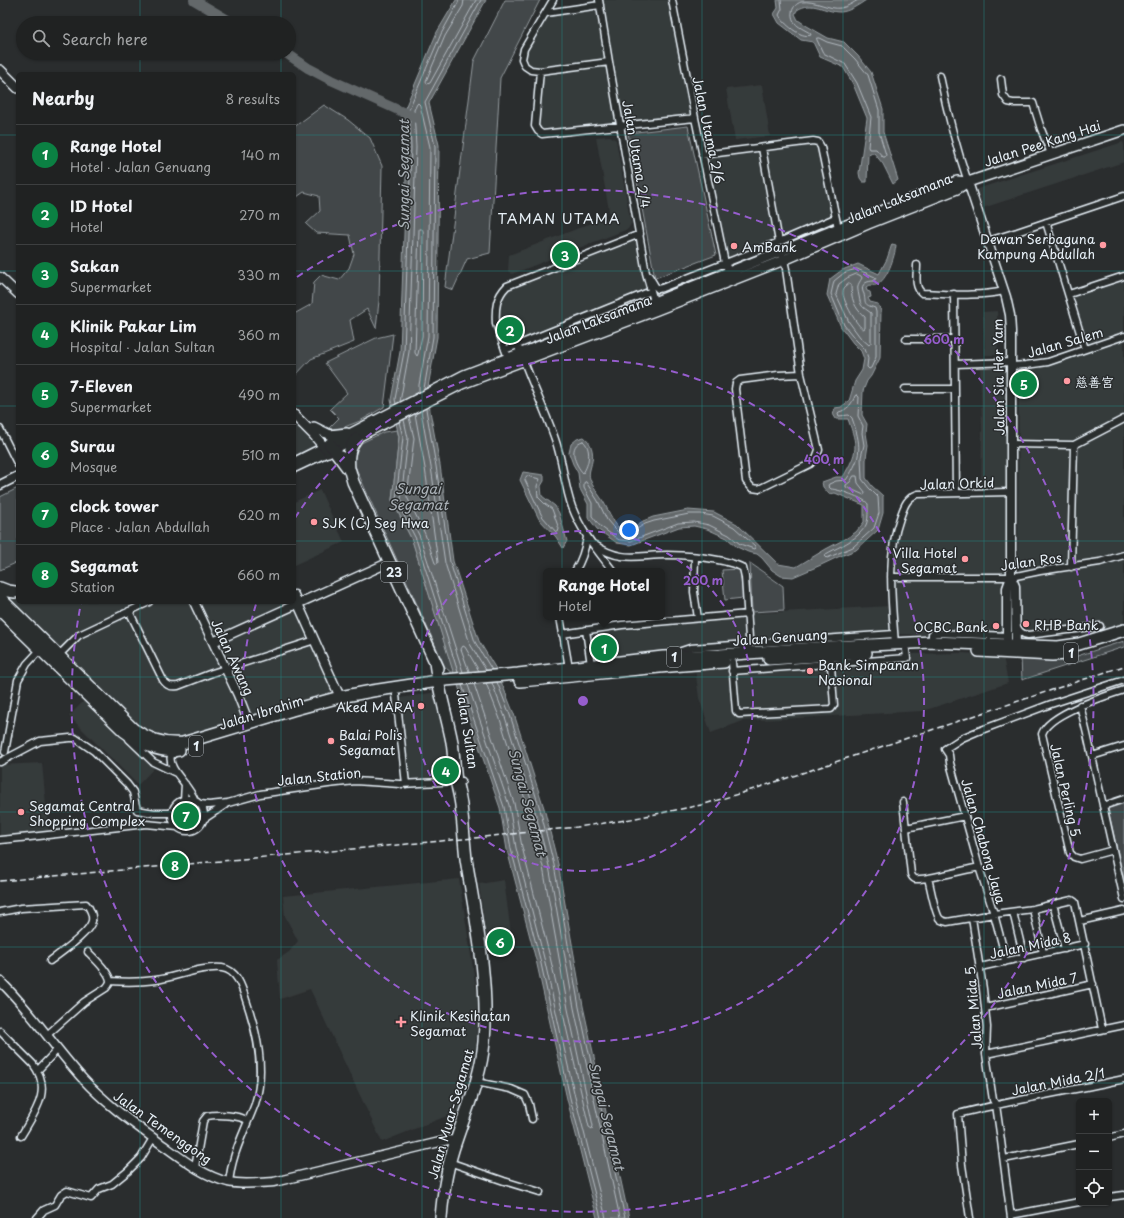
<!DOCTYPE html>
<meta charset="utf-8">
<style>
:root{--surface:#202222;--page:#2d2f2f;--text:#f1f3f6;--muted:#a2a4a5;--line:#3d3f40;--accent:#0b8043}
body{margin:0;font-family:"Playpen Sans","LXGW WenKai TC",sans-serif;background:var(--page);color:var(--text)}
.controls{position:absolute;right:12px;bottom:12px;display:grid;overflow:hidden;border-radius:6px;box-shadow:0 1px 3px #0004}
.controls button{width:36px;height:36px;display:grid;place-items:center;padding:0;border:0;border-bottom:1px solid var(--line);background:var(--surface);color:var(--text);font:20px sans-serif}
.you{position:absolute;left:629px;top:530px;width:14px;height:14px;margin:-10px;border:3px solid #fff;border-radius:50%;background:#1a73e8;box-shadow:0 0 0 6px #1a73e833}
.badge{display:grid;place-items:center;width:26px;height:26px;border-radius:50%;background:var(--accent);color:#fff;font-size:13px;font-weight:700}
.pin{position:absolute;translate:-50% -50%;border:2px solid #fff;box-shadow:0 1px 4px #0006}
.popup{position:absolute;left:543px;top:568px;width:122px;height:52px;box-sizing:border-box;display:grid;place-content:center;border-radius:6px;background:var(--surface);filter:drop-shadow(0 1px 3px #0005);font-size:13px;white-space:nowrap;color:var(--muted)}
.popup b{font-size:15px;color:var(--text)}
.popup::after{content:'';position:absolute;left:50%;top:100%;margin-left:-8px;border:8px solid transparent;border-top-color:var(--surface)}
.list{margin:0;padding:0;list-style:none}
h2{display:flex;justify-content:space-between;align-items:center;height:52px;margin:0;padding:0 16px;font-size:17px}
h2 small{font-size:13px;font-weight:400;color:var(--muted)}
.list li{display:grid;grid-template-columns:26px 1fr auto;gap:12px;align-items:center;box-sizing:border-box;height:60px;padding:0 16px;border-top:1px solid var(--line)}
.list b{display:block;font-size:15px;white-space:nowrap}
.list p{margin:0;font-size:13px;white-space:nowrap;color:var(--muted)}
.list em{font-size:13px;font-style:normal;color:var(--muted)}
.icon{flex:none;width:22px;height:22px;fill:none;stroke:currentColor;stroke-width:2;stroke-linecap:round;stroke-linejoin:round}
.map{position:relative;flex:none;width:1124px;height:1218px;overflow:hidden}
.search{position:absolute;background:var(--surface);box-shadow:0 1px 3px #0004;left:16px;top:16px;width:280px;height:44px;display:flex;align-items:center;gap:10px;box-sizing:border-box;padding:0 14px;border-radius:22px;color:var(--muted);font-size:15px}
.panel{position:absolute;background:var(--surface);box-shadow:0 1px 3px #0004;left:16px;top:72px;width:280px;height:532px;border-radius:6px}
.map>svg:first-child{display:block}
</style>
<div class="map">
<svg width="1124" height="1218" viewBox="0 0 1124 1218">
<rect width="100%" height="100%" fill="#2a2d2e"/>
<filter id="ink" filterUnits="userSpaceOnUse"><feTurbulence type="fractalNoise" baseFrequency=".025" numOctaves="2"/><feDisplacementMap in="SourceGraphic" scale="8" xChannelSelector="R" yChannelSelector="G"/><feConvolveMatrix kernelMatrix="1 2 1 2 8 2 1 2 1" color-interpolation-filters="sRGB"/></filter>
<g filter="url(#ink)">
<path fill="#363a3b" d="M601,0H674L697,115L536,133L537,73L523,67L522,49L545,9L601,2Z
M762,85L770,136L735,140L726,89Z
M610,136L616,140L631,224L628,229L512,274L508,271L509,255L610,216L596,137Z
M820,141L824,146L837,215L723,262L700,152Z
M1123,142L1124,145V162L983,208L977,189Z
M641,231L653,293L504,352L494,306L505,284L615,240Z
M1124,278V333L1083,347L1068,297Z
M997,311L998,355H985L983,312Z
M1124,338V623L1108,628L1019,638L1018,548L1019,368Z
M1007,360L1008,496L1005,638L897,634L893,574L895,547L899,526L908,502L919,496L981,495L982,426L980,361Z
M294,421L312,439L313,445L310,449L294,457Z
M320,490L344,542L294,565V502Z
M18,595V602H293L336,695L183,740L162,739L135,726L7,600Z
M891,606L892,636L689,649L588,658L584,628L745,612L761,613Z
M962,653L1003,656L1008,683L923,711L743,721L711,733L699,698L695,668L913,654Z
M437,692L444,720L453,780L404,782L394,699Z
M86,699L155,767L138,785L69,716Z
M42,763L49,837L0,842V765Z
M459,879L478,1000L476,1044L473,1066L459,1111L382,1142L310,989L280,999L277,960L289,952L298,941L285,916L283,896Z
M504,880L512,941L487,945L479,884Z"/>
<path fill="#424648" stroke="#959ca0" d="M505,0H540L500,78L490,253L467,259L453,290L445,287L474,61Z
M324,105L348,120L370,138L382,166L379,301L376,328L367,309L350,320L354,342L311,359L294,377V314L312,304L314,282L321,275L339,280L349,268L354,254L350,235L316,233L306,224L320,211L319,196L304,192L294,199V127Z
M688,126L716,255L655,278L628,133Z
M393,334L384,407L360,421L342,428L328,429L339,418L330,409L347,393L325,363L376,338Z
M397,430L399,437L392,500L412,540L455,676L445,667L350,455L359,444L384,432Z
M18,488V562L0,570V497Z
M750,563L783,586L784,610L752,612Z
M740,569L743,598L725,600L722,570Z
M1124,641V647L1022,680L1021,656L1050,659L1071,658Z
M1124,802V881L1108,808Z
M176 815a12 12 0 1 1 24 0a12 12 0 1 1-24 0Z"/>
<path fill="#63686b" stroke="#989fa3" d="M456,0H486L429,103L439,145L437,337L428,387L430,411L440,465L453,561L479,641L496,669L514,714L544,808L558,864L583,1006L629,1218H597L567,1099L536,960L507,850L500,808L452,668L412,540L392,500L399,437L391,400L400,352L407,147L405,108L437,32Z
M777,0H866C859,5 848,12 840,12C824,12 813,0 797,10L795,14L798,20L807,26L828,38L844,42L858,56L871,72L883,109V132L898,180L893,184L883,164L874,153H870L868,155L867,182H863L860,178L859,173L867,118L853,84L843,67L820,57L813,42L801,40L779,23L774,14L778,8Z
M892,244L896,245C895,256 887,281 876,285C871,286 870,284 866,287L867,291L870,292L871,297L868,298L870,302L878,304L881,311L880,358L871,376L867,381L863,391L862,415L867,424L866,433L868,445L866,458V478L872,486L883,496V513L878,530L856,550L838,557L821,565L793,577L781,576L772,570L762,558L757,554L748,552L737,547L727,538L707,529L694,526L679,527L631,545L617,543L597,529L588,517V504L580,489L578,473L573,464L569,453L571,444L577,439L584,437C591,442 594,452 592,461C591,468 588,472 590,479C592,486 597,492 601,498C608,508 611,520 620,529L635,526L643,521L653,517L688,510L714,512L737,524L778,564L796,567L826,549L847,538L856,532L864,522V505L835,493L829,494L823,487L822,482L836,477H843C858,451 858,447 848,419H836L833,414L835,408L841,407L849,401L855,381L862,370L864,359L861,351L853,343L841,327L827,295L830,279L842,270L858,264L879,274L887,259Z
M523,472L544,475V481L541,486L542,496L555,506L559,513L567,541L563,548L556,537L539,519L520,480Z"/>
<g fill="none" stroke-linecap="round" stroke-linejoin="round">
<path stroke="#b3bac0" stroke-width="1" d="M464,0L463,6L445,36L426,81L427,84L430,83L476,0
M781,0L782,9L779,15C783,23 801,39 811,35L810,33C805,30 798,27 795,23C789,15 792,5 801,2C816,0 829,10 841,8C847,7 853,3 858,0
M817,38H819L827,42L842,46L855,59L868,75L879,110V132L886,155L885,157H883L876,149H869L868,147L871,117L857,83L845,64L823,53L817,40Z
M420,229H422L423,231L422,336L418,354L417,356L415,353L419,230Z
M857,269L875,277L876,278L874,281C868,281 860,283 863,292C863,293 864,293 864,294C866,304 863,304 875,308L876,312V357L871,368L869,369L867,367L868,358L865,349L856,340L844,325L831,294L834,281L844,273Z
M857,274L861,276L862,278C857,286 857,286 859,296C861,308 862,306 871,313V343L869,345L860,337L849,322L836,294L839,284L847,278Z
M849,284L851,285C851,298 854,308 865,317V328L863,329C857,326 844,302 843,294C843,292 843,289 844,288Z
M424,389L433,337L435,146L425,102L481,0
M857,395L859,397L858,416L863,426L862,433L864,445L861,457L862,479L869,488L878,497L879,513L874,528L853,547L827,558L825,556L826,554C836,548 848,544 858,535C867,526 868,523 868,510C868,509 868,505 868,504C865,498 837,489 831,489L828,486L829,484L836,481L846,480C863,456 861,445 852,418L849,415L839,416L838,413L839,412C847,410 852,404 855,396Z
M400,402L409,352L416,147L414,110L417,104L418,103L420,105L430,147L428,336L419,385V392
M396,404L395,399L404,352L411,147L409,109L441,34L458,3L459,0
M426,409L436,466L450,562L475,642L492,670
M421,411L431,467L445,563L470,644L486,670
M409,417L414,438L407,497L425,534L435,563L437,564L438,562L425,468L415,414
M404,420L408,438L401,499L420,537L463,672
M399,422L403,437L396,500L416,539L458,672
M583,441C592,448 589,465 583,473C575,465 567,445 583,441Z
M527,476L540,479L537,486L538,497L545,504L552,509L559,529L558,532H556L542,516L525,480Z
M854,476H857L858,483L865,492L864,495L846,487V485L850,482Z
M586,482L598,501L607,520L613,527L619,533L629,532L637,529L645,524L654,521L689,514H701L713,516L734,527L755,546V548L754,549L740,544L729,535L709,525L694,522L678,523L631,541L619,540L600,526L592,516V503L584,488V483Z
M469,671L461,649L463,646L465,647L479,671
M497,682L510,715L540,809L554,865L579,1007L625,1218
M492,683L505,717L535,811L549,866L574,1008L620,1218
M474,684L514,803L522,847L550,957L589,1127L592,1129L593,1126L568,1009L543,867L529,812L500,719L486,683
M462,685L504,807L511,849L540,959L570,1098L601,1218
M468,685L509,805L516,848L544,958L575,1097L606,1218"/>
<path stroke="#63686b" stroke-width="10" d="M194,0L233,23
M286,53L308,68L331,80L416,118"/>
<g stroke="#e8f1f8" stroke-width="9">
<path id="street" d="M553,0L524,49L522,59L525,66L531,70L540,71L609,62
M599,0L609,62L646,273L655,305
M672,0L695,118L725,263L730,274
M546,13L600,5
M540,71L535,126L538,131L542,134L695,118
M940,76C947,112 956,147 968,182
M1001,79L1003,95L1008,102L1013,103H1033L1041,129L1051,154
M762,148L779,242
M702,155L813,141L818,142L821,147L838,228
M1046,222L1085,349
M988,241L1017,232L1124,196
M783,256L786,269L801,374L819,450L816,458L810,464L759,489L752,488L746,481L735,389L736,383L740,380L778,375L801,374
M917,265C917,275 914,287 922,293C950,294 977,297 1004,291
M649,276L655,286L658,289L662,288L779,242L835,218
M954,294L956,493
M1069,294L1124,276
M906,339H955
M517,345L521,353C531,382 545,410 555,439C563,461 564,485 572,507C582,533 597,550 613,571
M505,350L651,291
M509,361L496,324C495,308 496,297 507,286L640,234
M955,364L1011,362
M1012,366L1026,365L1048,362L1124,336
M905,389H954
M0,429L18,465
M1012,444L1074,445L1124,419
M595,545C621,563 639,555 667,555C686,555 705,557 723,561C730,563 737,564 743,568L745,577L750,653
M695,557L694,592L698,618
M1071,567L1074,445
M575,571C582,560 585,550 587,537
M891,577H1011L1040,571L1100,562L1124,555
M129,611L163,680C167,686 171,687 178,686L212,673L315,640
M560,617L569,668
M1016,625C1019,631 1021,634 1028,635L1100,626
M586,630L591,665
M562,634L622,625L748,614
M932,642V634L937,633L1008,636
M895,644C892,602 886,557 900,518C904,507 906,498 918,494L1011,492
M672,654L690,648L894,634
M59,655L79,635L149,602
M732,662L736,711L739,714L831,709L834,705L830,653
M732,671L907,658L906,650
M396,695L406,784
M1080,705L1087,734L1124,899
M129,739L153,762L176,773
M177,751L171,756C167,769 190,785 195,801
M5,752L18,680L27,664L41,649
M1092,756L1124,746
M0,762L40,741L70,738H75L94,751L127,784L133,792L137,810L154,813H173
M172 815a16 16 0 1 1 32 0a16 16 0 1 1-32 0Z
M184,800L185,784
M903,802L911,874C912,877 913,878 915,879C922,881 969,869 979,867
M200,804L209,805L228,803L260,794L328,784L355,781L400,784L462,781
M1103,806L1124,799
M204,819L225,805
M906,828L965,816
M0,840L30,837L146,824L178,827
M1113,850L1080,859L1074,857L1070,853L1042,734C1048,714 1105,696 1124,690
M928,878C931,889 934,909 939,918C941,921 944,921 947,922L994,914L979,867L950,763L949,755L945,749L962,738L976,732L1051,704L1124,680
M1053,904L1065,949
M1033,909L1043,953
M0,912L21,908L86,904C90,908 93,915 92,921C89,934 60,953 50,961
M1013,912L1024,958
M972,918L983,989L987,1027L986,1054L993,1100L996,1105L1000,1133L1011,1218
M1080,921L1124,911
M1005,962L1002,944L994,914L1033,909L1072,900L1075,902L1102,1029
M980,967L1085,944
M110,981C125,982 141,982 156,980C176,977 202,966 222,968C237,970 242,987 246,1000C257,1032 266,1070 255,1104C248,1123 238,1142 233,1161C231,1168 230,1175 229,1182
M985,1008L1093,984
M0,1031L33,1064C53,1090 35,1112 21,1136
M47,1035L84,1002L106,988C108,986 109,985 110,982C111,974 94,958 88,952
M986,1054L1124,1025
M38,1070L58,1049
M476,1082L511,1089L525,1095L529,1104L532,1119
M1109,1138L1124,1134
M1004,1159L1079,1144
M449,1162L504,1181L540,1192
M195,1167L203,1121L207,1116C217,1114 240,1115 248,1121
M1109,1197L1124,1195
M1011,1215L1079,1202
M37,1218L44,1210L55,1205L61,1195L67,1191L91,1198L99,1189L112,1184L128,1171L141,1158L153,1138
M970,1218L962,1165L958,1114C1013,1100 1069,1091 1124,1079"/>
</g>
<g stroke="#e8f1f8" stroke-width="11">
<path id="secondary" d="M968,182L1006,297L1010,315L1011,331V577L1007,588V649
M0,277L18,294
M294,462L324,447
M294,468L328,452
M0,485L18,476
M1011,577L1015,586L1016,650
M294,595L340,697
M194,602L238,695L249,723
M213,642L390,562
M0,981C31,1011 54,1047 83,1079C106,1104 133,1123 160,1143C181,1158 203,1176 228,1182C243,1185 259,1183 274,1182L448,1140L456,1141"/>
</g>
<g stroke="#e8f1f8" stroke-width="12">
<path id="primary" d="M0,70L18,88
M294,415L314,435L324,447L464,375L654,302L941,187L957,181L968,182
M314,427L330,435L347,433
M328,452L462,384L657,310L784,260L868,224L957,189L968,182L1124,130"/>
</g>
<g stroke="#e8f1f8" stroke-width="14">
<path id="highway" d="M330,444L350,471L353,482L438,668
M349,470C348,458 348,449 356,439
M0,588L8,591L15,592
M0,598L133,729C148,739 164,745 183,743L292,710L340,697L372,691L445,680L518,674L663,657L720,655L829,647L932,642L1058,647L1079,644L1124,630
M0,610L124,731C140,743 158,753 179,750
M979,651L1052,655L1067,654
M769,659L866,653
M435,662C438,689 447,716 452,742C454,755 454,768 456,781C458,789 460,797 461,805C463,823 464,841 466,859C476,920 489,981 484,1042C481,1077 467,1108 456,1141C447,1166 443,1192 441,1218
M520,681C588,675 656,666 724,662"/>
</g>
<use href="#street" stroke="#2a2d2e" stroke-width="6"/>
<use href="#secondary" stroke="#2a2d2e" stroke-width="8"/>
<use href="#primary" stroke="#2a2d2e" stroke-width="9"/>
<use href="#highway" stroke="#2a2d2e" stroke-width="11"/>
<path stroke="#e8f1f8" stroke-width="1.5" stroke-dasharray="6 3" stroke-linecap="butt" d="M0,881L474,838L577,827L626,820L701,805L745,792L1124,666"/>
</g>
</g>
<path fill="none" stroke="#25827c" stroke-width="1" stroke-opacity="0.55" d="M140,0V23M281,0V23M422,0V1218M562,0V1218M702,0V1218M843,0V1218M984,0V1218M140,53V74M281,53V74M0,135H18M294,135H1124M0,271H18M294,271H1124M0,406H18M294,406H1124M0,541H18M294,541H1124M140,602V1218M281,602V1218M0,677H1124M0,812H1124M0,947H1124M0,1083H1124"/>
<g fill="none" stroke="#965dcd" stroke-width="2" stroke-dasharray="7 5">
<circle cx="583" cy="701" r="170"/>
<path d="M295 518A341 341 0 1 1 256 604"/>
<path d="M297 277A511 511 0 1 1 81 603"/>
</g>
<g fill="#ff9aa2" stroke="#2a2d2e" stroke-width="1.5">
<circle cx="1103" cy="245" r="4"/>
<circle cx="734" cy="246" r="4"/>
<circle cx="1067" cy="381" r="4"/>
<circle cx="314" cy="522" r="4"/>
<circle cx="965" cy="559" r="4"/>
<circle cx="1026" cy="624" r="4"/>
<circle cx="996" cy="626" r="4"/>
<circle cx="810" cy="671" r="4"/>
<circle cx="421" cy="706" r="4"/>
<circle cx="331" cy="741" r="4"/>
<circle cx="21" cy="812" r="4"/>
<path d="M399 1016h4v4h4v4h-4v4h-4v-4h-4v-4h4z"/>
</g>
<g text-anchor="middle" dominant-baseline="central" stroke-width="3" stroke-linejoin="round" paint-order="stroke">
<g fill="#2a2d2e" stroke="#afb6bb" stroke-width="1">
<rect x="381" y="562" width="26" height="20" rx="3"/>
<rect x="1064" y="643" width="14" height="20" rx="3"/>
<rect x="667" y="647" width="14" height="20" rx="3"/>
<rect x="189" y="736" width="14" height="20" rx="3"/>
</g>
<g font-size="12" font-weight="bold" fill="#e8f1f8">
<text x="394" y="572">23</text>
<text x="1071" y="653">1</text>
<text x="674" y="657">1</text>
<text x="196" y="746">1</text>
</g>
<g font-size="13" fill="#e8f1f8" stroke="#2a2d2e">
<text transform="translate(709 130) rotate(78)">Jalan Utama 2/6</text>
<text transform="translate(1042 143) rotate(-18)">Jalan Pee Kang Hai</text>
<text transform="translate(637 154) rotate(80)">Jalan Utama 2/4</text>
<text transform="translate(899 198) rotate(-22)">Jalan Laksamana</text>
<text transform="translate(598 319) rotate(-21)">Jalan Laksamana</text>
<text transform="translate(1065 342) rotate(-16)">Jalan Salem</text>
<text transform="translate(998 377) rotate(-91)">Jalan Sia Her Yam</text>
<text transform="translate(957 483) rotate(-2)">Jalan Orkid</text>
<text transform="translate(1031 561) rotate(-8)">Jalan Ros</text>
<text transform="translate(780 637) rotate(-4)">Jalan Genuang</text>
<text transform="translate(233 657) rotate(65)">Jalan Awang</text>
<text transform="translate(261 712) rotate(-17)">Jalan Ibrahim</text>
<text transform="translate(468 729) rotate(81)">Jalan Sultan</text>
<text transform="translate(319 776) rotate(-6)">Jalan Station</text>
<text transform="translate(1066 790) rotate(77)">Jalan Perling 5</text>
<text transform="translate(984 841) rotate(74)">Jalan Chabong Jaya</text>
<text transform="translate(1030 945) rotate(-12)">Jalan Mida 8</text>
<text transform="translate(1037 985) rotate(-12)">Jalan Mida 7</text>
<text transform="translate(973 1008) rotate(-95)">Jalan Mida 5</text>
<text transform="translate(1058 1081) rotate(-11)">Jalan Mida 2/1</text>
<text transform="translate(450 1114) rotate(-74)">Jalan Muar-Segamat</text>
<text transform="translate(163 1127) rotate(35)">Jalan Temenggong</text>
</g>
<g font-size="13" fill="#e8f1f8" stroke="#2a2d2e" text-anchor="start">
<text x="1095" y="238" text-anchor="end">Dewan Serbaguna<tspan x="1095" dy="15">Kampung Abdullah</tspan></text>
<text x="742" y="246">AmBank</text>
<text x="1075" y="381">慈善宫</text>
<text x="322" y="522">SJK (C) Seg Hwa</text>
<text x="957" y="552" text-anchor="end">Villa Hotel<tspan x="957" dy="15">Segamat</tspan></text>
<text x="1034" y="624">RHB Bank</text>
<text x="988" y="626" text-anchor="end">OCBC Bank</text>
<text x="818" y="664">Bank Simpanan<tspan x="818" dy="15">Nasional</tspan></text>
<text x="413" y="706" text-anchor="end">Aked MARA</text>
<text x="339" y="734">Balai Polis<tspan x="339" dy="15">Segamat</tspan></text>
<text x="29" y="805">Segamat Central<tspan x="29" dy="15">Shopping Complex</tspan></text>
<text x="410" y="1015">Klinik Kesihatan<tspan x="410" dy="15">Segamat</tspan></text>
</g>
<g font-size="14" font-style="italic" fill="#acb3b9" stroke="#2a2d2e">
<text transform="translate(403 175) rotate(-90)">Sungai Segamat</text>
<text x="418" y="488">Sungai<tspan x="418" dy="16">Segamat</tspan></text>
<text transform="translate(528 802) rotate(75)">Sungai Segamat</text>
<text transform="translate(607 1116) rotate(76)">Sungai Segamat</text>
</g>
<g font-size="14" letter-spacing="1" fill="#e8f1f8" stroke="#2a2d2e">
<text x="559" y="218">TAMAN UTAMA</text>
</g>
</g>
<circle cx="583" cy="701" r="6" fill="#965dcd" stroke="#2a2d2e" stroke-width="2"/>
<g font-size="12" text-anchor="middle" font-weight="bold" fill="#965dcd" stroke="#2a2d2e" stroke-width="3" stroke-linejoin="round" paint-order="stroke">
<text x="944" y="344">600 m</text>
<text x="824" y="464">400 m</text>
<text x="703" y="585">200 m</text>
</g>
</svg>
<div class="controls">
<button>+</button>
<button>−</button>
<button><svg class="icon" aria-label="locate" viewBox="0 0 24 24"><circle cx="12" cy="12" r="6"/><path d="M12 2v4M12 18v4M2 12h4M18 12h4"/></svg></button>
</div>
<div class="you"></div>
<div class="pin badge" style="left:604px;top:648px">1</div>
<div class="popup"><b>Range Hotel</b>Hotel</div>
<div class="pin badge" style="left:510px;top:330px">2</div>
<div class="pin badge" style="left:565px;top:255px">3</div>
<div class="pin badge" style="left:446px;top:771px">4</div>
<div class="pin badge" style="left:1024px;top:384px">5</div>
<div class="pin badge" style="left:500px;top:942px">6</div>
<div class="pin badge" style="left:186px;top:816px">7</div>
<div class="pin badge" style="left:175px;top:865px">8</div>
<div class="search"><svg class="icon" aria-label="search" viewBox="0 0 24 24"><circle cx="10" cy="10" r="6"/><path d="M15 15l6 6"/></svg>Search here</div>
<section class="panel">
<h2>Nearby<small>8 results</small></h2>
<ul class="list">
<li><span class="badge">1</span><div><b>Range Hotel</b><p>Hotel · Jalan Genuang</p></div><em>140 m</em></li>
<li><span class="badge">2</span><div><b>ID Hotel</b><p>Hotel</p></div><em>270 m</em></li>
<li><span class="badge">3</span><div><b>Sakan</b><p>Supermarket</p></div><em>330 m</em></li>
<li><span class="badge">4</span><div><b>Klinik Pakar Lim</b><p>Hospital · Jalan Sultan</p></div><em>360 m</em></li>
<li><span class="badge">5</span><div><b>7-Eleven</b><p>Supermarket</p></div><em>490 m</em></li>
<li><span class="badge">6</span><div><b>Surau</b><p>Mosque</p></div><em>510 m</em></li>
<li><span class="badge">7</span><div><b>clock tower</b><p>Place · Jalan Abdullah</p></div><em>620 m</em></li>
<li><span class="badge">8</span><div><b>Segamat</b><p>Station</p></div><em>660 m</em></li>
</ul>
</section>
</div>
